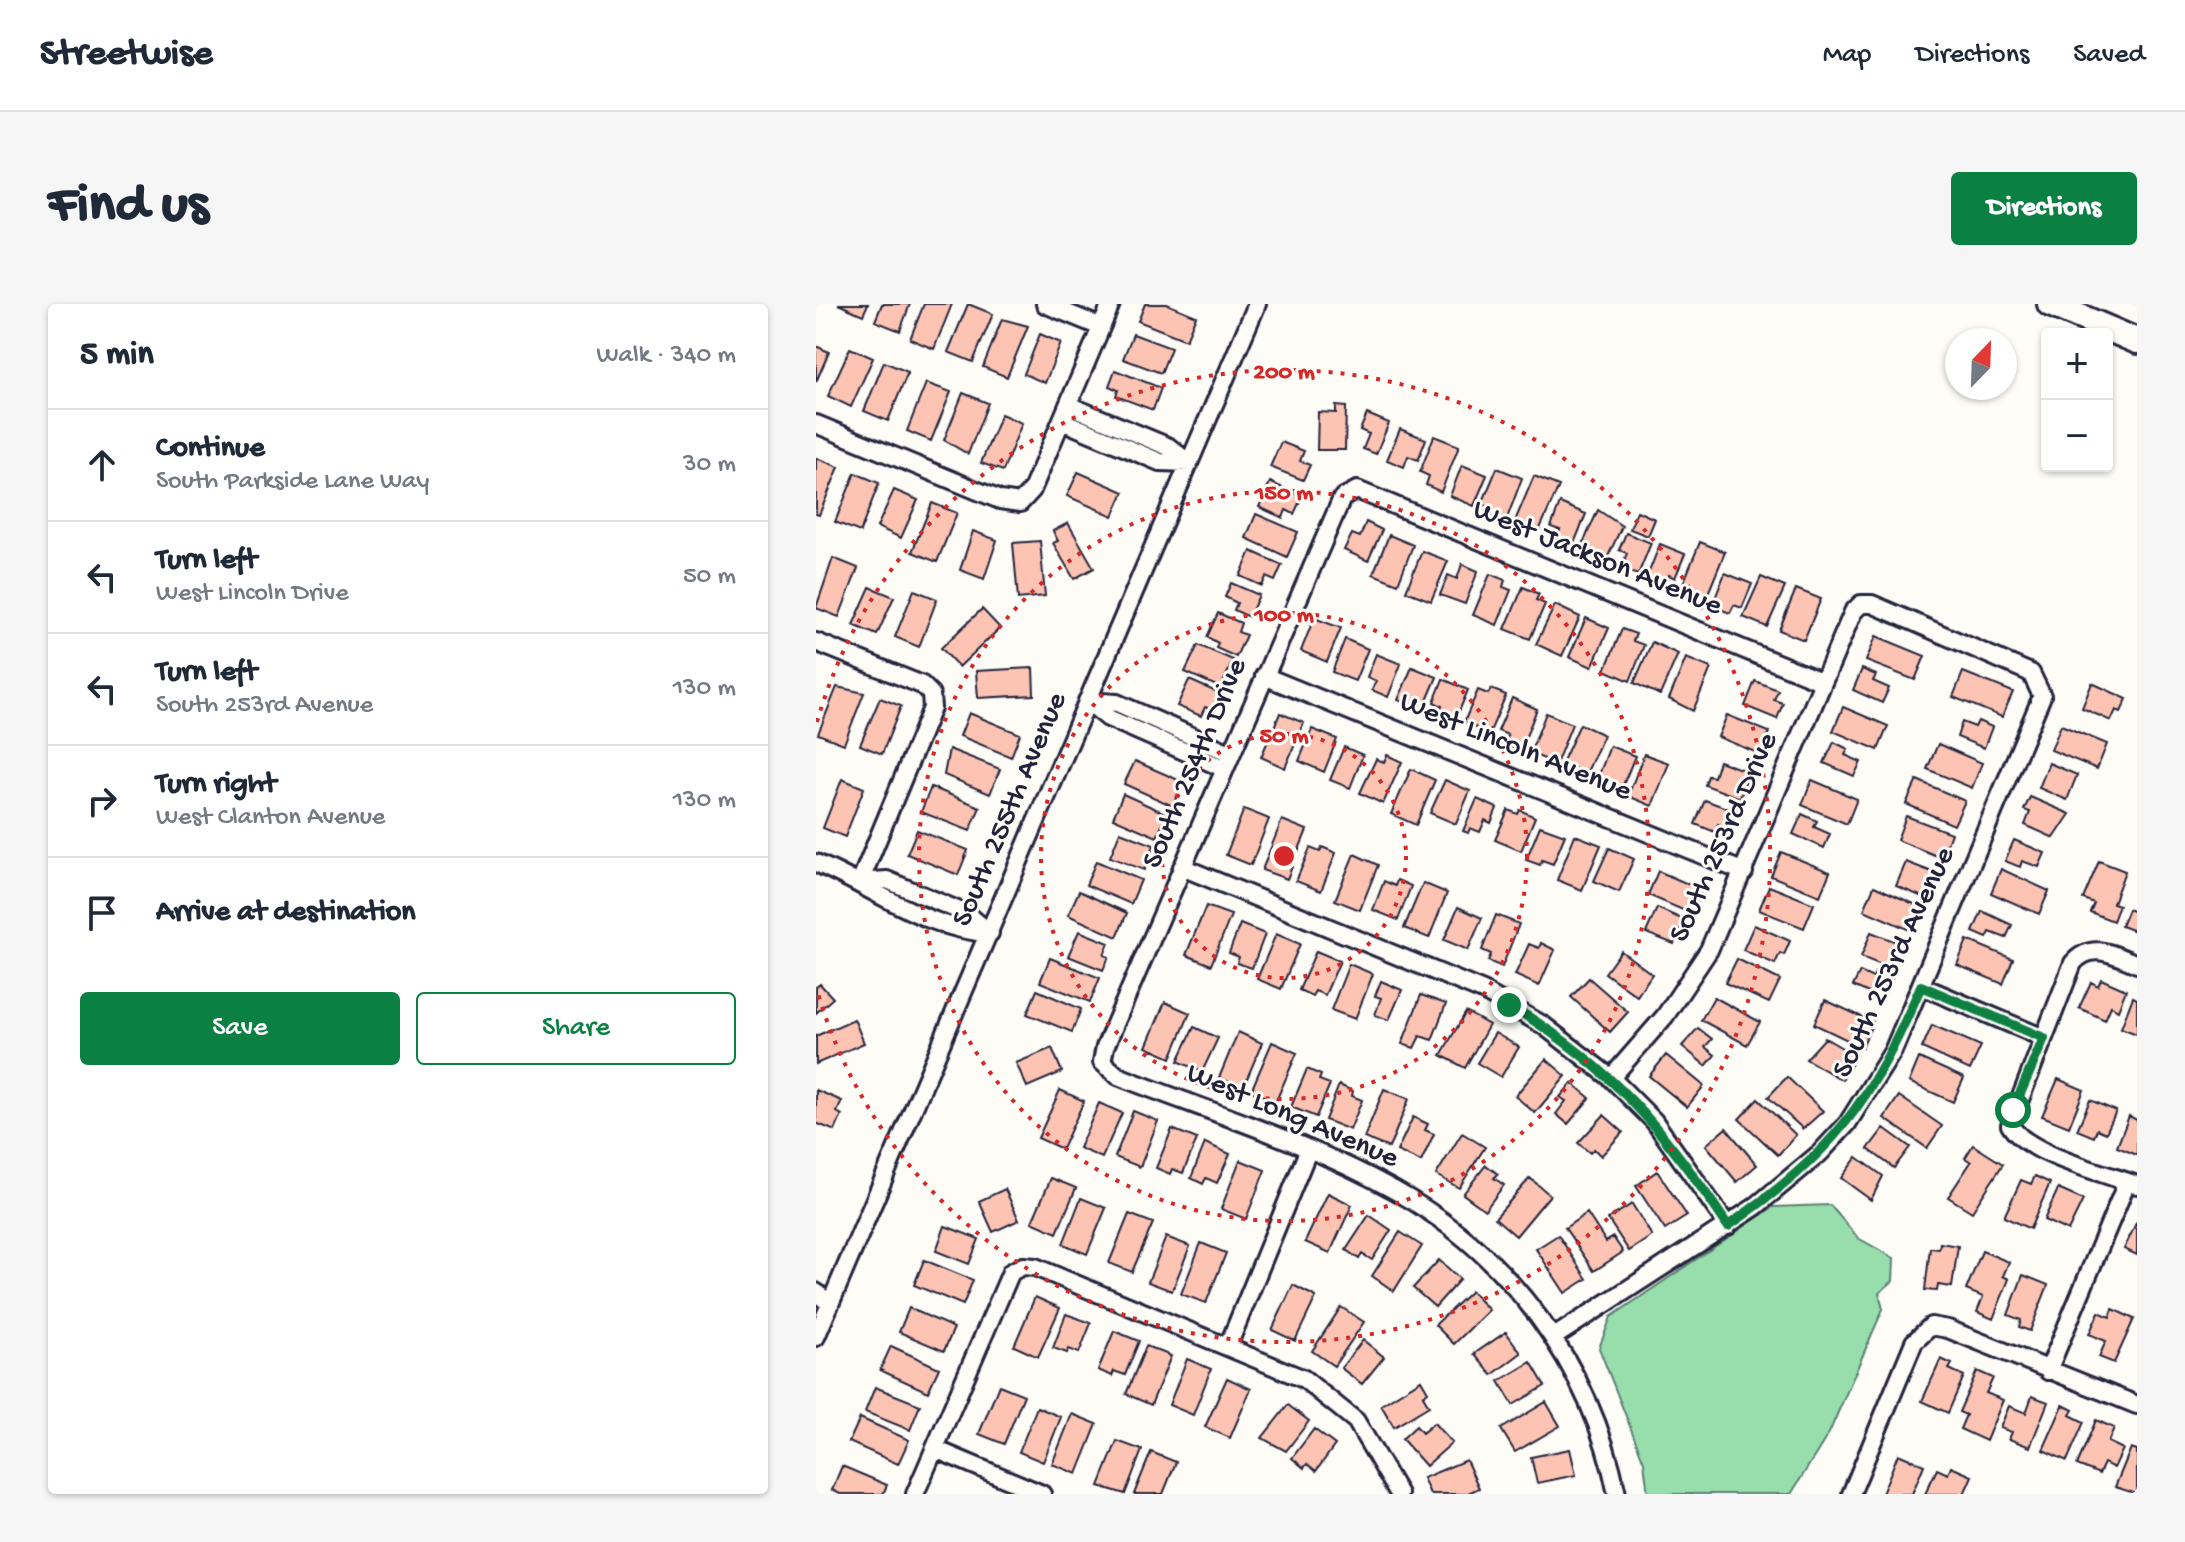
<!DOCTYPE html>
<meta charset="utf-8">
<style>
:root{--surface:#fff;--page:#f6f6f7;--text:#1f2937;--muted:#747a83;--line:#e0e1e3;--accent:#0b8043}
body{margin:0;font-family:"Gochi Hand",sans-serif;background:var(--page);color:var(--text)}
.controls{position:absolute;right:24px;top:24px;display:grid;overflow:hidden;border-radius:8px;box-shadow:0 2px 6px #0004}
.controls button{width:72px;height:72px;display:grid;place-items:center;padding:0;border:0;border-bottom:2px solid var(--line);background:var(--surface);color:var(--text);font:40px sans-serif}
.compass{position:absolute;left:1129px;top:24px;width:72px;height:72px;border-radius:50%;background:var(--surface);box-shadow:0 2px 6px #0004;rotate:23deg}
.stop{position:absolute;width:24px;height:24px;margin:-18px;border:6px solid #0b8043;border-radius:50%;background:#fff}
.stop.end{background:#0b8043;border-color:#fff;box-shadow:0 2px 8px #0008}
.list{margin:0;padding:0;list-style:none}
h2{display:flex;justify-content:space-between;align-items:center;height:104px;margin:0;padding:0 32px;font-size:34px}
h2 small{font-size:26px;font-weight:400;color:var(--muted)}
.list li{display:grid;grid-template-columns:52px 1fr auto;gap:24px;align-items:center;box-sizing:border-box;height:112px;padding:0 32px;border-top:2px solid var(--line)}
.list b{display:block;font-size:30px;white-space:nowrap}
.list p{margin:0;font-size:26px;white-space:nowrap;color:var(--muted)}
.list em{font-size:26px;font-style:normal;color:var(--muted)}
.actions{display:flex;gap:16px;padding:24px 32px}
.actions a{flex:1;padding:18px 0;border:2px solid var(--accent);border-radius:8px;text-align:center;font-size:28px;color:var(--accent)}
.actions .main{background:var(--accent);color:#fff}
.icon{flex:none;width:44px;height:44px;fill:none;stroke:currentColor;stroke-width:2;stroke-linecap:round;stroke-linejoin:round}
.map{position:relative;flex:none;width:1321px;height:1190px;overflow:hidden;border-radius:8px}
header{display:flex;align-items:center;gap:48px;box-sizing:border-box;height:112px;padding:0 40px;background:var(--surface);border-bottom:2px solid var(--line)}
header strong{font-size:38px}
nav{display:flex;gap:44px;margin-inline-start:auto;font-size:28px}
.intro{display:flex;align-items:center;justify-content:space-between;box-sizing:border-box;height:192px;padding:0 48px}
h1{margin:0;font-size:56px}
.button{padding:20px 36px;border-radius:8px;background:var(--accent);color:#fff;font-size:28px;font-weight:700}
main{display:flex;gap:48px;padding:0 48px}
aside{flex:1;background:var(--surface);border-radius:8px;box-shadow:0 2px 6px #0004}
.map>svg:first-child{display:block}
</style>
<header>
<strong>Streetwise</strong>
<nav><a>Map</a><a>Directions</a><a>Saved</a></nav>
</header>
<div class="intro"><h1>Find us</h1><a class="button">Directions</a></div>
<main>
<aside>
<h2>5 min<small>Walk · 340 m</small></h2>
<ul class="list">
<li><svg class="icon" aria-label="ahead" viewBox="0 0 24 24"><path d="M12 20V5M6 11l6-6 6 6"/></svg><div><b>Continue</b><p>South Parkside Lane Way</p></div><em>30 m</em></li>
<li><svg class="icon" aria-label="left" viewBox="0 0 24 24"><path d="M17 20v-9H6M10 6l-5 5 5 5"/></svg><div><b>Turn left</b><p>West Lincoln Drive</p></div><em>50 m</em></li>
<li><svg class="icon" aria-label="left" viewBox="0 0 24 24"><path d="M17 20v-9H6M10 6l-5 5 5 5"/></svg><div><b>Turn left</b><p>South 253rd Avenue</p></div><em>130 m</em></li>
<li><svg class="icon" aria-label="right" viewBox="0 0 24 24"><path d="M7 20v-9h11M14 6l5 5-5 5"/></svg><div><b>Turn right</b><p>West Clanton Avenue</p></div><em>130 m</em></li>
<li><svg class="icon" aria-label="arrive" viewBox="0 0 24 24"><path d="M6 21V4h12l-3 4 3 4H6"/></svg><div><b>Arrive at destination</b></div></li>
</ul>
<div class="actions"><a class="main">Save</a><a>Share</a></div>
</aside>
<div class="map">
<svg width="1321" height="1190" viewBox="0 0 1321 1190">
<rect width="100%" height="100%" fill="#fdfcf7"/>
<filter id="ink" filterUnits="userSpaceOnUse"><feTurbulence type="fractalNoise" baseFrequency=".0125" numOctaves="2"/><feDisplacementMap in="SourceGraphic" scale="16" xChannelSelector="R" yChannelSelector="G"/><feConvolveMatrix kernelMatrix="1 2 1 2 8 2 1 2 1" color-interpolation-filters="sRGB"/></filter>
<g filter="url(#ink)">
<path fill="#97deac" stroke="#5c8074" stroke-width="2" d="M1014,901L1042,934L1078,954L1077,977L1063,989L1067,1005L1013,1129L975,1190H832L828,1158L783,1044L795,1013L957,903Z"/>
<path fill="#fdc4b3" stroke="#22223b" stroke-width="2" d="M22,0H52L47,11Z
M66,0H94L84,27L59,17Z
M108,0H136L118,45L94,35Z
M152,0L177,10L157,58L132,48Z
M329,0H351L380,12L370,36L322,17Z
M186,15L212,22L191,73L167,63Z
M224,30L245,39L229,79L208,70Z
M317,30L355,44L345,69L307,55Z
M0,42L13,48L0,78Z
M34,44L57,54L35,103L12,92Z
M68,58L92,68L72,117L48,107Z
M299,66L345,84L337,106L300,92L302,86L293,82Z
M110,79L135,88L115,137L91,127Z
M147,89L172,99L152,150L128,136Z
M520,102L530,103L529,146H501L502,108L520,109Z
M185,110L206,119L187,167L165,159Z
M551,110L573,119L560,150L547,145L553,130L544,126Z
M584,125L610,135L602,156L592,152L588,163L571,156Z
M618,132L643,142L625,188L610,181L613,172L604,168Z
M465,138L488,147L484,157L494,161L487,176L454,163Z
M0,154L23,163L3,211L0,210Z
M646,161L671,171L658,202L634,192Z
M681,164L706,174L690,217L673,211L676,204L666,200Z
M262,168L308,188L297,212L251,192Z
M39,169L63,179L44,228L19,218Z
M718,172L743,182L723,227L699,217Z
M454,178L486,193L478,210L470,206L467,214L443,203Z
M78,186L102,196L85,234L61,223Z
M116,199L141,209L121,258L96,248Z
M744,199L770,210L757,242L740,235L744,226L735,223Z
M782,206L806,222L790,257L764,246Z
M821,207L839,215L832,232L814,225Z
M440,210L482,228L471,253L430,234Z
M550,218L566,226L552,257L528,246L536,230L544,233Z
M252,219L278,264L258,275L237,239L242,237L237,227Z
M157,227L181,236L168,275L144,266Z
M810,229L835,239L822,271L805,265L811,249L803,246Z
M573,231L597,241L582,280L557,270Z
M224,237L229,292L202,295L197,239Z
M884,238L909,248L889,297L864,287Z
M844,240L869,250L859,274L853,271L850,280L831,273Z
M435,247L466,261L459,277L450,273L446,282L424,272Z
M606,247L632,257L615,297L590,287Z
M17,254L42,264L23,313L0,304Z
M646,260L662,267L649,300L624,291L632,271L641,275Z
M909,269L936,280L926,304L918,301L914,309L896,302Z
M674,270L689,276L687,283L695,286L681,321L657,311Z
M945,273L969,283L951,323L927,313Z
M415,279L443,291L433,313L418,306L421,299L409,293Z
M54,283L78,293L61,331L37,321Z
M707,283L723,290L720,296L729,300L714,335L689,325Z
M980,285L1005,295L988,336L963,326Z
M98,286L121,295L103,343L79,333Z
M739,301L764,313L746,352L720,340Z
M166,305L184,324L143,363L125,344Z
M402,309L425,319L422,328L430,331L420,353L400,344L402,339L391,333Z
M498,314L525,324L511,358L485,347Z
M770,314L793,324L776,363L753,353Z
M806,325L820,330L817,337L828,341L814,377L789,366Z
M1060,332L1109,352L1099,376L1050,357Z
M529,335L552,345L539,377L516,368Z
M836,338L862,350L844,391L818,379Z
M382,341L417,356L405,384L369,368Z
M560,350L585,360L572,393L556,386L560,377L551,373Z
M870,354L895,364L877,407L853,395Z
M596,363L621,373L607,406L582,396Z
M217,364L218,391L162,394L160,367Z
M1046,365L1060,371L1057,377L1073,384L1066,399L1037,386Z
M1147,368L1197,388L1186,413L1137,393Z
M627,375L652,386L639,417L623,410L626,402L618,398Z
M373,376L405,390L397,406L389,403L385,412L361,402Z
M939,377L962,386L958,396L967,399L961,415L929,402Z
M1276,379L1311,395L1305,408L1300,406L1295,417L1266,404Z
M21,383L48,389L28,440L2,430Z
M675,385L690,391L673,430L648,418L662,386L672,390Z
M64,394L85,402L66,450L44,441Z
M696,394L721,405L704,447L688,440L692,431L682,427Z
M1027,403L1072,422L1062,446L1017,427Z
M153,409L204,430L195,453L144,432Z
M464,409L488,419L469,464L445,453Z
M730,409L756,420L740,460L714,449Z
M911,411L953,428L944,450L902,433Z
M1162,417L1176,423L1168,444L1141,433L1146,418L1159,423Z
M764,420L788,431L770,470L746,459Z
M1245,421L1291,440L1281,465L1235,446Z
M496,425L521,435L508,468L483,457Z
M1018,438L1032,445L1029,451L1045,458L1038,472L1008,459Z
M1122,440L1166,459L1156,484L1111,465Z
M794,442L819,452L805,486L781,476Z
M528,443L547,451L534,484L514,476Z
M133,445L184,465L174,490L128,471Z
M828,450L853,459L836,502L812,492Z
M571,451L586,458L567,500L544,489L560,455L568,458Z
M319,457L367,478L357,502L308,480Z
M903,457L933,468L924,494L889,481L892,472L898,473Z
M1233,459L1261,471L1251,496L1223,484Z
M595,465L619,476L600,521L575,510Z
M26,475L48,484L29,533L7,524Z
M629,476L654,487L640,520L614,509Z
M996,476L1041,495L1031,520L986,501Z
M1101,476L1149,497L1138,521L1090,500Z
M115,483L164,503L154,527L105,508Z
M307,490L351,510L341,533L297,514Z
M1214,493L1254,510L1238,534L1209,521L1214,508L1208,506Z
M661,495L681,504L675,519L669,516L664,528L654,524L652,529L647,527Z
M889,496L921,508L914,525L902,520L899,528L879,520Z
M428,505L453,515L435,561L410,551Z
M692,506L702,510L704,506L719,513L705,547L679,536Z
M986,510L1001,517L998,523L1014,530L1008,544L977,530Z
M1090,512L1135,529L1126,554L1081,536Z
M466,516L491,526L471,575L446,566Z
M724,522L749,531L737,560L726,556L724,561L710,556Z
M101,526L152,546L142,571L91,550Z
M304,528L338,541L328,566L294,553Z
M759,531L785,541L766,586L741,576Z
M1198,536L1229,549L1223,563L1206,557L1204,563L1189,557Z
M506,543L520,549L505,587L480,577L494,544L504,548Z
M793,544L818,555L803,588L778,577Z
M965,548L1014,568L1004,592L955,572Z
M538,550L562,561L544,606L519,596Z
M280,557L325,576L315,600L270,581Z
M1283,557L1309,567L1297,599L1303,601L1297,617L1274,608L1278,599L1267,595Z
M1090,558L1119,569L1109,594L1080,582Z
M1185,565L1233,587L1223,610L1175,589Z
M842,567L886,586L876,610L832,591Z
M581,576L595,582L582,616L557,606L568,577L579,582Z
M607,579L631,589L613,634L588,624Z
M953,582L998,600L988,624L943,606Z
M1058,582L1107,604L1096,627L1048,606Z
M263,587L311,609L301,633L252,611Z
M390,602L415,611L395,661L370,651Z
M642,603L666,614L652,646L628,636Z
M1321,603V628L1305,622L1312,605L1319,608Z
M841,604L868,616L858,640L830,629Z
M1166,607L1196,621L1190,634L1174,628L1171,634L1157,628Z
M680,611L703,620L686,663L672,657L675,650L666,646Z
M424,620L449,630L436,664L421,659L423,653L413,649Z
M938,621L974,637L968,651L964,649L959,660L927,646Z
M263,627L293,639L288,651L293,653L287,666L252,652Z
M1055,628L1088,641L1078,666L1045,653Z
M460,630L484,640L465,685L441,675Z
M1151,636L1197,655L1187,680L1141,661Z
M725,639L739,646L723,682L699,671L713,640L723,644Z
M500,647L524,657L509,691L499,687L496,692L483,686Z
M805,647L836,670L821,692L789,669Z
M234,654L284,674L274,698L224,678Z
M921,655L964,676L953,699L909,679Z
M533,660L557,670L539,715L515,706Z
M1060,667L1076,674L1066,695L1037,682L1044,668L1057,674Z
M773,674L812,708L794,728L755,693Z
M1285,675L1310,686L1302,706L1295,702L1289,716L1263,704L1275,678L1282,682Z
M565,677L586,686L573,716L559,711L565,694L559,692Z
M4,680L17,694L0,709V683Z
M221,686L265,705L256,728L211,710Z
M605,691L630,700L616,736L604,732L598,744L586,740Z
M898,693L944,718L931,741L885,716Z
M1317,693L1321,695V730L1305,724Z
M1009,696L1057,718L1046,743L998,720Z
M349,698L374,709L355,754L330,743Z
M650,708L673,721L649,764L625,751Z
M38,715L48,739L0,760V732Z
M1116,721L1165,742L1154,766L1106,744Z
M378,723L402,734L386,768L362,757Z
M882,724L896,735L889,743L899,751L890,762L866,742Z
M422,728L446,739L427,784L403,774Z
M679,729L703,743L685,773L661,759Z
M1009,734L1040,752L1026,776L990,755Z
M456,738L481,749L460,797L435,787Z
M236,744L246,768L211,783L200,759Z
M850,751L888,782L871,803L833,772Z
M1103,754L1148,774L1137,798L1093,778Z
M730,755L750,772L719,809L699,792Z
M491,765L505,771L503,776L514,780L500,813L475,803Z
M971,773L1007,807L987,825L952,793Z
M1242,775L1268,786L1253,823L1226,812Z
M756,779L774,794L752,820L740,810L750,797L744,793Z
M523,781L537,787L536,792L546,796L534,826L509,816Z
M568,785L593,795L573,844L548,834Z
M0,786L26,797L21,808L26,811L19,827L0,819Z
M244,786L268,797L246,845L222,834Z
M1083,792L1126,822L1111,844L1068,814Z
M942,795L980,831L962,851L923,815Z
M1274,796L1300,807L1290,829L1281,825L1278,833L1261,826Z
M283,799L306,809L286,854L263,844Z
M317,807L342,817L324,863L299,853Z
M788,811L807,828L785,852L778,845L774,849L762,839Z
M1313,812L1321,816V851L1301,843Z
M597,813L612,820L609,826L618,830L605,858L581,847Z
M910,824L941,861L921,878L890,841Z
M1068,824L1094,843L1078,864L1052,845Z
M356,825L381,835L367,869L356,865L354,870L340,864Z
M646,829L669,843L643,884L620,871Z
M389,839L414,850L401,879L390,874L387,880L375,874Z
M1157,841L1187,860L1156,908L1132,893L1155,858L1149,854Z
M1041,853L1067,872L1055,896L1025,874Z
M424,856L449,866L430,915L405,905Z
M670,861L682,870L678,874L688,881L669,906L647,890Z
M841,867L871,912L849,926L820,882Z
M1219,872L1234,879L1214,925L1188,913L1205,876L1215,880Z
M235,874L260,884L241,929L216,918Z
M714,874L734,891L700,932L679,914Z
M189,885L203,916L177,928L163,897Z
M1242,885L1267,896L1252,927L1228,916Z
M512,889L536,901L514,949L489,938Z
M265,894L290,904L271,950L247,940Z
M816,900L836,932L813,947L792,915Z
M771,909L790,938L797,933L807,948L778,967L749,924Z
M313,910L337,919L316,968L293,959Z
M553,911L575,926L556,956L546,950L543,955L530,946Z
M1321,917V951L1308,945Z
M129,922L163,935L153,960L120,947Z
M584,928L606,942L578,987L556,972Z
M742,931L771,975L749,989L720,945Z
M350,933L374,942L356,987L332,978Z
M385,939L410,949L390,999L365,990Z
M1124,939L1142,942L1136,983L1122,981L1121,987L1109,986L1114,944L1123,945Z
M1166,947L1193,958L1187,972L1193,975L1177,1015L1161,1008L1167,993L1150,986Z
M108,956L157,976L147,1001L98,981Z
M623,956L644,975L619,1003L597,984Z
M1207,971L1232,981L1214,1027L1203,1023L1205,1016L1192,1011Z
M477,981L500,993L479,1037L456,1026Z
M655,987L673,1006L638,1040L619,1021Z
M219,993L244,1004L222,1053L198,1042Z
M525,1003L548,1018L518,1062L496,1047Z
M93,1004L138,1024L128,1047L83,1028Z
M1297,1005L1318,1015L1298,1059L1283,1053L1290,1037L1273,1030L1283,1008L1294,1013Z
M250,1010L275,1019L263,1049L253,1045L251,1049L237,1044Z
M298,1027L323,1037L309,1071L298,1067L296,1072L282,1066Z
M690,1028L705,1049L676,1071L658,1050Z
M547,1036L568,1053L546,1080L525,1064Z
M75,1042L123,1064L112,1088L64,1066Z
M330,1042L355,1052L335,1101L310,1090Z
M371,1055L395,1065L377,1111L353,1101Z
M1125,1055L1136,1060L1133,1065L1148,1072L1132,1109L1106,1097Z
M715,1058L729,1082L697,1101L683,1077Z
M1161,1067L1177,1074L1170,1089L1187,1096L1170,1137L1144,1125L1150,1111L1143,1108Z
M411,1074L435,1085L414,1134L389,1123Z
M605,1076L612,1088L607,1092L613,1102L578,1123L565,1101Z
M183,1081L208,1091L188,1140L163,1130Z
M59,1083L104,1101L94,1126L49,1108Z
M1216,1092L1232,1098L1214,1143L1193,1135L1196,1128L1184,1124L1193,1102L1210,1109Z
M730,1098L744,1122L699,1148L685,1125Z
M472,1101L493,1117L470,1147L446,1134Z
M1247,1101L1257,1106L1254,1111L1268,1118L1251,1157L1227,1146Z
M221,1103L245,1113L227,1158L203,1148Z
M256,1110L281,1120L261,1170L236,1160Z
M44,1114L93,1136L82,1160L33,1138Z
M1280,1116L1298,1124L1292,1138L1307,1145L1298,1164L1288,1159L1283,1170L1261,1161Z
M618,1119L636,1139L610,1162L586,1135L600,1122L606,1129Z
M498,1125L519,1141L500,1167L491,1160L488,1164L476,1154Z
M301,1137L326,1146L309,1190L283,1182Z
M1315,1144L1321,1146V1190L1299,1183Z
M754,1145L760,1171L721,1179L715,1153Z
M335,1148L360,1158L347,1190H318Z
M1082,1150L1108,1161L1096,1190H1066Z
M650,1156L663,1184L650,1190H614L607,1174Z
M26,1162L71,1181L67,1190H24L16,1186Z
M1135,1163L1156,1172L1148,1190H1109L1121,1165L1132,1170Z"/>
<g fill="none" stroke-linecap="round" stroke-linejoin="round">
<g stroke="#22223b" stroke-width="22">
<path id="street" d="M229,0L285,23
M252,101L353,143L373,159
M246,117L344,158L373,159
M0,120L184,196L204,199L216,186L295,0
M0,338L106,381L115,390L116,404L44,578
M448,372L928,568
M271,397L301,399L414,449
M271,397L292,414L407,464
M0,559C57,583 110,626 174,629
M366,563L667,687L727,721L795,774L838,817L912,922
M44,578L71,576L151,610L174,629
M1321,660C1298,651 1276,637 1257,659L1194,821C1210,850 1288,869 1321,881
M1105,682L1228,734
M0,988L14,1000
M0,1033L441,0
M738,1033L939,903L1004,849L1031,820L1077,747L1226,392L1215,369L1056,300H1045L1037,308L893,646L849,712L795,774
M412,1042L492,847
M1232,1067L1311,878
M119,1145L226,1190
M99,1190L195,968L207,962L219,963L488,1075L540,1117L583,1190
M801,1190C775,1061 693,950 578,886C492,838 394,808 302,772L286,758L289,743L526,194L541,186L1007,378
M1035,1190L1098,1038L1115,1022L1132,1025L1321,1101"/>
</g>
<g stroke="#22223b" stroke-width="30">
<path id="primary" d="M1234,0L1321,37"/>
</g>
<use href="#street" stroke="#fdfcf7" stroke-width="16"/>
<use href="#primary" stroke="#fdfcf7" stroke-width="24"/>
</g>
</g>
<g fill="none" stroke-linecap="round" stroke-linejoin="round" filter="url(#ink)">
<path stroke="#0b8043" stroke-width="10" d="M693,701C795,761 848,826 912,922C1018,848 1054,800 1105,682L1228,734L1197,806"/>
</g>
<g fill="none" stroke="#d62828" stroke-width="4" stroke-dasharray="4 8">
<circle cx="468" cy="552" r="122"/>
<circle cx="468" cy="552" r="243"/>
<circle cx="468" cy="552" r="365"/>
<path d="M1 418A486 486 0 1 1 1 686"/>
</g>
<g text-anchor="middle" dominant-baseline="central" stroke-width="6" stroke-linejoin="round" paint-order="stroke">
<g font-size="30" fill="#22223b" stroke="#fdfcf7">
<text transform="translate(781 255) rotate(22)">West Jackson Avenue</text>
<text transform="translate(699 444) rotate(22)">West Lincoln Avenue</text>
<text transform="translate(380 460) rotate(-67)">South 254th Drive</text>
<text transform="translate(195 506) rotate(-67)">South 255th Avenue</text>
<text transform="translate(909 534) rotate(-66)">South 253rd Drive</text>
<text transform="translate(1079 659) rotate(-65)">South 253rd Avenue</text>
<text transform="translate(476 813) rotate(23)">West Long Avenue</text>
</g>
</g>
<circle cx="468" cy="552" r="12" fill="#d62828" stroke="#fdfcf7" stroke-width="4"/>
<g font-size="24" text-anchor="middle" font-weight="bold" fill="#d62828" stroke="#fdfcf7" stroke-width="6" stroke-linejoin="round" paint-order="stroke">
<text x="468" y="74">200 m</text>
<text x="468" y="195">150 m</text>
<text x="468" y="317">100 m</text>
<text x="468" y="438">50 m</text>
</g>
</svg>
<div class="controls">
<button>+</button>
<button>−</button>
</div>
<svg class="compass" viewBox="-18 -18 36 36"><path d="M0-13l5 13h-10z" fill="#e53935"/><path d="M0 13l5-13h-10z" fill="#747a83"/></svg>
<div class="stop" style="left:1197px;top:806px"></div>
<div class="stop end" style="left:693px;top:701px"></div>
</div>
</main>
